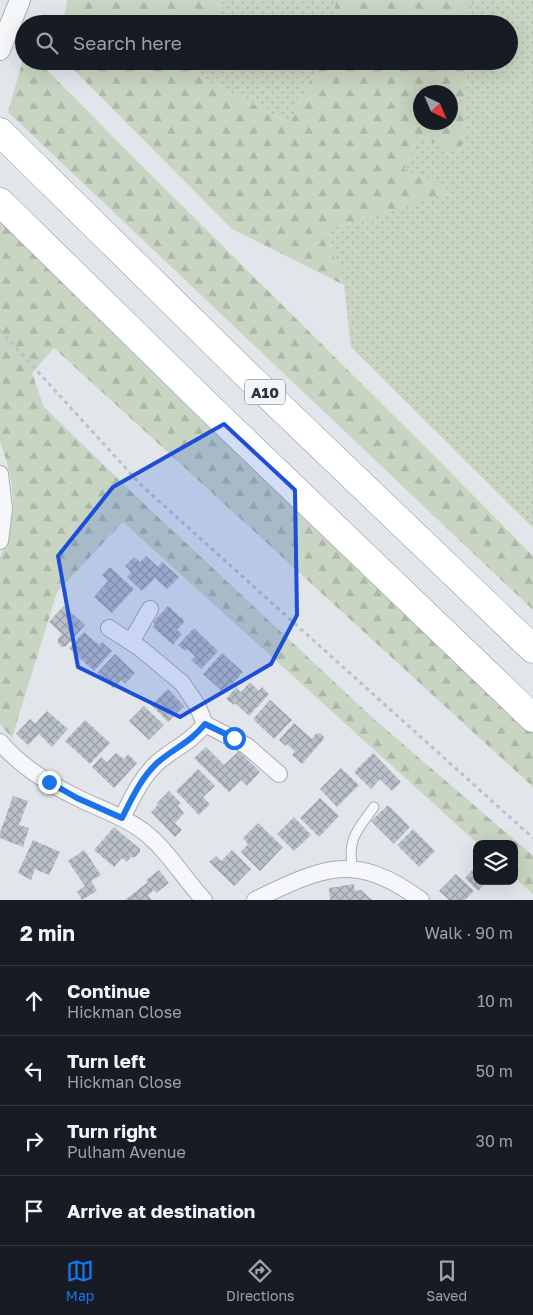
<!DOCTYPE html>
<meta charset="utf-8">
<style>
:root{--surface:#171b24;--page:#20242c;--text:#f1f3f6;--muted:#9ea1a6;--line:#363941;--accent:#1a73e8}
body{margin:0;font-family:"Golos Text",sans-serif;background:var(--page);color:var(--text)}
.controls{position:absolute;right:15px;bottom:15px;display:grid;overflow:hidden;border-radius:10px;box-shadow:0 5px 20px #0002}
.controls button{width:45px;height:45px;display:grid;place-items:center;padding:0;border:0;border-bottom:1px solid var(--line);background:var(--surface);color:var(--text);font:25px sans-serif}
.compass{position:absolute;left:413px;top:85px;width:45px;height:45px;border-radius:50%;background:var(--surface);box-shadow:0 5px 20px #0002;rotate:136deg}
.stop{position:absolute;width:15px;height:15px;margin:-11px;border:4px solid #1a73e8;border-radius:50%;background:#fff}
.stop.end{background:#1a73e8;border-color:#fff;box-shadow:0 1px 5px #0008}
.list{margin:0;padding:0;list-style:none}
h2{display:flex;justify-content:space-between;align-items:center;height:65px;margin:0;padding:0 20px;font-size:21px}
h2 small{font-size:16px;font-weight:400;color:var(--muted)}
.list li{display:grid;grid-template-columns:32px 1fr auto;gap:15px;align-items:center;box-sizing:border-box;height:70px;padding:0 20px;border-top:1px solid var(--line)}
.list b{display:block;font-size:19px;white-space:nowrap}
.list p{margin:0;font-size:16px;white-space:nowrap;color:var(--muted)}
.list em{font-size:16px;font-style:normal;color:var(--muted)}
.icon{flex:none;width:28px;height:28px;fill:none;stroke:currentColor;stroke-width:2;stroke-linecap:round;stroke-linejoin:round}
.map{position:relative;flex:none;width:533px;height:900px;overflow:hidden}
.search{position:absolute;background:var(--surface);box-shadow:0 5px 20px #0002;left:15px;right:15px;top:15px;height:55px;display:flex;align-items:center;gap:12px;box-sizing:border-box;padding:0 18px;border-radius:28px;color:var(--muted);font-size:19px}
.sheet{height:345px;background:var(--surface)}
nav{display:flex;justify-content:space-around;align-items:center;box-sizing:border-box;height:70px;border-top:1px solid var(--line);background:var(--surface);font-size:14px;color:var(--muted)}
nav a{display:grid;justify-items:center;gap:2px}
nav .on{color:var(--accent)}
.map>svg:first-child{display:block}
</style>
<div class="map">
<svg width="533" height="900" viewBox="0 0 533 900">
<defs>
<pattern id="grass-dots" width="8" height="8" patternUnits="userSpaceOnUse" patternTransform="scale(1.25)"><rect width="8" height="8" fill="#c9d5c3"/><path d="M2 2h.1M6 6h.1" fill="none" stroke="#adb7a9" stroke-width="1.8" stroke-linecap="round"/></pattern>
<pattern id="forest-firs" width="22" height="20" patternUnits="userSpaceOnUse" patternTransform="scale(1.25)"><rect width="22" height="20" fill="#c9d5c3"/><path d="M5 1l3.5 6h-7zM16 11l3.5 6h-7z" fill="#adb7a9"/></pattern>
<pattern id="building-cross-hatch" width="8" height="8" patternUnits="userSpaceOnUse" patternTransform="scale(1.25)"><rect width="8" height="8" fill="#b9c0c9"/><path d="M0 0l8 8M0 8l8-8" fill="none" stroke="#969da5"/></pattern>
</defs>
<rect width="100%" height="100%" fill="#e2e6eb"/>
<path fill="url(#grass-dots)" d="M223,0H336L333,24H214Z
M472,0H533V528L351,347L344,285L325,231L439,195L403,169L421,136L461,155L468,61H509V24H470Z
M199,61H320L290,123L194,74Z"/>
<path fill="url(#forest-firs)" fill-rule="evenodd" d="M67,0H223L214,24H63Z
M336,0H472L470,24H333Z
M24,56V61H38C202,228 370,389 533,556V610L8,112Z
M65,61H199L194,74L290,123L320,61H468L461,156L421,136L404,169L453,191L325,231L344,285L232,229ZM420,92H450V122H420Z
M0,215L269,482L533,733V787L54,348L32,373L44,407L140,500L374,719L533,856V894L514,877V844H478L123,522L57,592L12,738L0,724V558C17,512 17,488 0,442Z"/>
<path fill="url(#building-cross-hatch)" d="M146,556L158,567L162,562L179,577L167,589L155,578L142,591L127,577L131,572L125,566L134,557L140,562Z
M110,567L134,589L112,613L94,597L108,581L102,575Z
M64,606L85,625L66,646L62,647L58,643V639L62,634L49,622Z
M168,606L185,621L177,630L182,634L173,645L153,627L155,625L153,622Z
M194,628L218,651L201,669L191,660L195,656L187,649L185,651L178,645Z
M84,632L99,645L102,642L112,651L94,671L69,648Z
M222,653L243,672L224,693L203,674Z
M115,654L135,673L125,684L121,680L113,688L97,673Z
M250,682L259,691L262,687L269,694L249,716L235,703L234,705L226,699L236,687L241,692Z
M168,689L184,706L168,722L151,705Z
M270,700L292,720L274,739L253,719Z
M144,706L164,725L149,740L129,721Z
M47,711L68,729L52,747L39,734L28,745L16,734L30,719L35,724Z
M85,720L110,743L90,764L65,741Z
M294,723L312,739L316,734L320,733L324,737L323,740L302,764L292,755L295,751L287,744L286,746L279,740Z
M206,747L224,765L239,751L260,772L247,786L241,780L229,792L194,758Z
M116,753L124,759L128,754L137,763L114,788L92,767L101,757L107,762Z
M373,753L401,782L392,791L380,779L371,789L354,772Z
M341,768L359,785L337,807L320,789Z
M198,769L215,786L203,797L210,804L199,815L176,791Z
M169,791L181,803L178,806L184,813L175,823L182,830L175,837L151,812L158,805L157,803Z
M13,796L28,801L19,825L29,828L23,847L0,838V833Z
M320,798L339,816L319,837L300,818Z
M388,805L410,827L394,844L371,821Z
M294,817L311,835L294,851L277,834Z
M258,823L283,847L260,871L241,852L248,844L243,838Z
M114,827L140,849V852L135,857H131L127,862L122,858L114,867L94,850Z
M413,829L435,851L419,867L397,845Z
M33,840L60,852L49,875L35,869L31,880L18,873Z
M84,850L101,875L91,881L97,891L82,900L77,892L85,886L68,861Z
M232,850L251,869L234,886L209,862L216,856L221,861Z
M477,865V881H488L478,891L465,878Z
M159,870L169,883L156,893L154,890L148,895L152,900H125L148,882L146,880Z
M456,874L474,891L465,900H449L439,891Z
M354,884L355,891L361,890L372,900H330L329,888Z"/>
<g fill="none" stroke-linecap="round" stroke-linejoin="round">
<g stroke="#a7adb6" stroke-width="11">
<path id="service" d="M353,869C346,840 358,829 374,807"/>
</g>
<g stroke="#a7adb6" stroke-width="18">
<path id="minor" d="M0,474L4,509L0,541
M109,628L140,648L182,683L197,705L205,724
M131,642L150,609
M0,742C21,767 49,784 78,798C100,809 123,816 143,831C168,850 183,878 204,900
M122,818C132,798 141,778 157,763C174,748 190,743 205,724L247,746L279,774
M255,900C323,867 354,851 421,900"/>
</g>
<g stroke="#a7adb6" stroke-width="22">
<path id="tertiary" d="M0,50L20,0"/>
</g>
<g stroke="#8895a2" stroke-width="29">
<path id="trunk" d="M0,132L246,374L533,649
M0,202L212,410L533,718"/>
</g>
<path stroke="#bcc1c6" stroke-width="3" stroke-dasharray="4 4" stroke-linecap="butt" d="M0,330L142,486L533,838"/>
<use href="#service" stroke="#f5f7f9" stroke-width="9"/>
<use href="#minor" stroke="#f5f7f9" stroke-width="16"/>
<use href="#tertiary" stroke="#f5f7f9" stroke-width="20"/>
<use href="#trunk" stroke="#fff" stroke-width="28"/>
</g>
<g fill="none" stroke-linecap="round" stroke-linejoin="round">
<path stroke="#1a73e8" stroke-width="6" d="M49,782L77,798L122,818C132,798 141,778 157,763C174,748 190,743 205,724L234,738"/>
</g>
<path fill="#1d4ed8" fill-opacity="0.2" stroke="#1d4ed8" stroke-width="4" stroke-linejoin="round" d="M224,424L295,490L297,615L271,664L180,717L78,667L58,556L113,487Z"/>
<g text-anchor="middle" dominant-baseline="central" stroke-width="4.5" stroke-linejoin="round" paint-order="stroke">
<rect fill="#f2f5f8" stroke="#656f7a" stroke-width="1" x="245" y="379.5" width="40" height="25" rx="4"/>
<g font-size="15" font-weight="bold" fill="#293544">
<text x="265" y="392">A10</text>
</g>
</g>
</svg>
<div class="controls">
<button><svg class="icon" aria-label="layers" viewBox="0 0 24 24"><path d="M12 4l9 5-9 5-9-5zM3 14l9 5 9-5"/></svg></button>
</div>
<svg class="compass" viewBox="-18 -18 36 36"><path d="M0-13l5 13h-10z" fill="#e53935"/><path d="M0 13l5-13h-10z" fill="#9ea1a6"/></svg>
<div class="stop" style="left:234px;top:738px"></div>
<div class="stop end" style="left:49px;top:782px"></div>
<div class="search"><svg class="icon" aria-label="search" viewBox="0 0 24 24"><circle cx="10" cy="10" r="6"/><path d="M15 15l6 6"/></svg>Search here</div>
</div>
<section class="sheet">
<h2>2 min<small>Walk · 90 m</small></h2>
<ul class="list">
<li><svg class="icon" aria-label="ahead" viewBox="0 0 24 24"><path d="M12 20V5M6 11l6-6 6 6"/></svg><div><b>Continue</b><p>Hickman Close</p></div><em>10 m</em></li>
<li><svg class="icon" aria-label="left" viewBox="0 0 24 24"><path d="M17 20v-9H6M10 6l-5 5 5 5"/></svg><div><b>Turn left</b><p>Hickman Close</p></div><em>50 m</em></li>
<li><svg class="icon" aria-label="right" viewBox="0 0 24 24"><path d="M7 20v-9h11M14 6l5 5-5 5"/></svg><div><b>Turn right</b><p>Pulham Avenue</p></div><em>30 m</em></li>
<li><svg class="icon" aria-label="arrive" viewBox="0 0 24 24"><path d="M6 21V4h12l-3 4 3 4H6"/></svg><div><b>Arrive at destination</b></div></li>
</ul>
</section>
<nav>
<a class="on"><svg class="icon" aria-label="map" viewBox="0 0 24 24"><path d="M3 6l6-2 6 2 6-2v14l-6 2-6-2-6 2zM9 4v14M15 6v14"/></svg>Map</a>
<a><svg class="icon" aria-label="directions" viewBox="0 0 24 24"><path d="M12 3l9 9-9 9-9-9zM9 14v-3h6M13 9l2 2-2 2"/></svg>Directions</a>
<a><svg class="icon" aria-label="saved" viewBox="0 0 24 24"><path d="M7 4h10v16l-5-4-5 4z"/></svg>Saved</a>
</nav>
